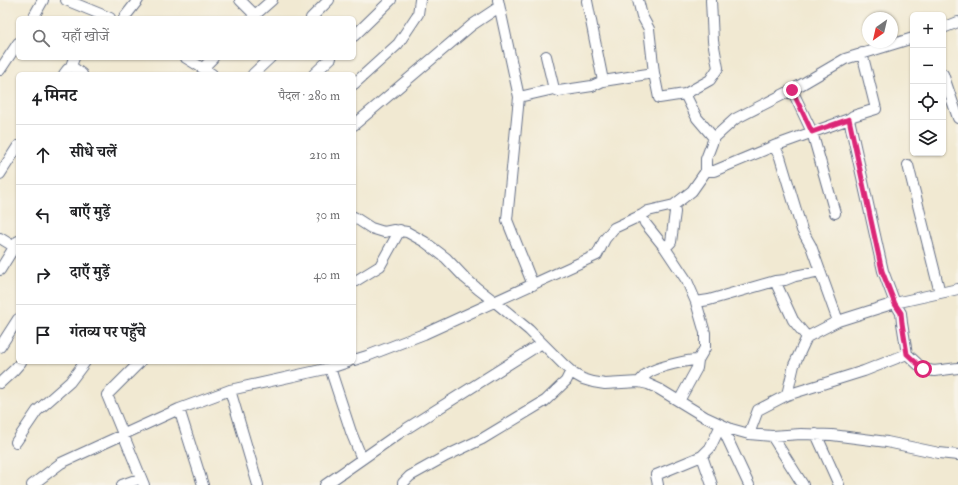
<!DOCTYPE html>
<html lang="hi">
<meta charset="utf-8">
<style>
:root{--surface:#fff;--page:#f6f6f6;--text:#202124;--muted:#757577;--line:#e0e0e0}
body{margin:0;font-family:"IM FELL Double Pica","Noto Serif Devanagari",serif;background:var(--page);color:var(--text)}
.controls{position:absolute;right:12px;top:12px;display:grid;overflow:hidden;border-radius:6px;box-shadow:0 1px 3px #0004}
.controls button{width:36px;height:36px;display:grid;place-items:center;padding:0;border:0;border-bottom:1px solid var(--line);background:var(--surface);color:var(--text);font:20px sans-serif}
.compass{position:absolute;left:862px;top:12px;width:36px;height:36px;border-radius:50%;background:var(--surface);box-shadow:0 1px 3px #0004;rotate:214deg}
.stop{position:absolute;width:12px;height:12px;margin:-9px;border:3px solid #db2777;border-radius:50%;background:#fff}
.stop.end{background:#db2777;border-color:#fff;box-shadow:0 1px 4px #0008}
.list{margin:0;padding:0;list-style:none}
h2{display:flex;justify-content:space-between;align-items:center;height:52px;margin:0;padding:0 16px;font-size:17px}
h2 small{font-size:13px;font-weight:400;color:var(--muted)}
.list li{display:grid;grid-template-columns:26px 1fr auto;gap:12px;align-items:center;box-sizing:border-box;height:60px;padding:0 16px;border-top:1px solid var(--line)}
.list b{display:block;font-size:15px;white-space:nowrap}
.list em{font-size:13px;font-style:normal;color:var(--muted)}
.icon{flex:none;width:22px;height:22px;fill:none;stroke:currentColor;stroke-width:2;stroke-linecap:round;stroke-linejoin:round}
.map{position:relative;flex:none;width:958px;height:485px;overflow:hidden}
.search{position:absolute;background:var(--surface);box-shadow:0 1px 3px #0004;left:16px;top:16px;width:340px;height:44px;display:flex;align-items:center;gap:10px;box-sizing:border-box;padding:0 14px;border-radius:6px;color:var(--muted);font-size:15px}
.panel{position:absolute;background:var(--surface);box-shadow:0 1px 3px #0004;left:16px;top:72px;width:340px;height:292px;border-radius:6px}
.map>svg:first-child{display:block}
</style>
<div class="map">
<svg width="958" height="485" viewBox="0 0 958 485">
<rect width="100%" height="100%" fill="#f7f3e8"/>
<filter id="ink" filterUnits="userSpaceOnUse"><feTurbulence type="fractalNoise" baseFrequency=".025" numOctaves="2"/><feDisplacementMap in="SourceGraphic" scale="8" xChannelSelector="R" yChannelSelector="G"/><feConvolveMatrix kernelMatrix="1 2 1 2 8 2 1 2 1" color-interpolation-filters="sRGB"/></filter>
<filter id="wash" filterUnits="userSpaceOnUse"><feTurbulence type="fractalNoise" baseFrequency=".012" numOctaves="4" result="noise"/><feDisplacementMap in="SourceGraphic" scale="16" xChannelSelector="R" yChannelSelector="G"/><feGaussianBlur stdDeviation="0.9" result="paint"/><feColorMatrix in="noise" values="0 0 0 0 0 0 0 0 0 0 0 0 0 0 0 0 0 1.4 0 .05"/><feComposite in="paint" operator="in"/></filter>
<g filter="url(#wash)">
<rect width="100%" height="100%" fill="#f1e9d2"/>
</g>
<g filter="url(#ink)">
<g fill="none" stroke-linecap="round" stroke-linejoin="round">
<g stroke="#667087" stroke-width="12">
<path id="street" d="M66,0L110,18
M240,0L255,15
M498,0L519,97L507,220L533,285
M638,0L642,16L649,29L654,73L659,98L685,94L710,80L718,68L713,41L711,0
M587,1L603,81
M33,18L43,0
M124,18L138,0
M252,18L255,15L272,0
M311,18L329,0
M943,28L958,22
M354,36L391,0
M546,56L554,89
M186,58L212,74
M71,66L82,74
M203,68L213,58
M0,70L18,43
M64,74L67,70L71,66L74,58
M253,74L270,58
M314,74L331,58
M943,74L958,118
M354,84L398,44L418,14L420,0
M685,94L697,118L714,138
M519,97L554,89L559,91L592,86L603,81L654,73
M849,119L883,271L895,303L901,313L902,323L907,354L923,369L934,371L958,368
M354,125L472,25L499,7
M774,146L780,157L802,230L811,246L838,321
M908,165L940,293
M706,171H714L774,146L849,119L853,116L876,109L862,53
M0,174L18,146
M835,213L812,132L792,90L845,59L913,38
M642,215L645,223L665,248L687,281L696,302L705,333V348L698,360L697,368L679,401
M354,217L371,228L384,232L394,230L407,232L425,242L446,258L465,278L478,289L495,302L529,330L564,365L574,374L583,379L593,382L605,384L639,382L648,384L659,389L705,417L731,429L749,434L772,436L801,434L832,435L887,442L939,453L958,455
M0,238L18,249
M665,248L671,242L675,212L674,205
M0,270L18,241
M775,281L793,320L807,337
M354,282L380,266L400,230
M696,302L709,300L775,281L785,280L795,276L820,271
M0,347L18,319
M354,360L367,356L424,334L597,255L605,239L614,228L642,215L648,211L674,205L692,191L706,171V159L714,138L735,119L792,90
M140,362L107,395L144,485
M330,368L351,432L362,459
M639,382C642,379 645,375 648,373C657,367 687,360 698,360
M0,383L14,370L21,362
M230,390L258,485
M787,395L794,365L807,337L838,321L895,303L958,289
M179,409L203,485
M721,425L749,485
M749,434L758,410L787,395L864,371L907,354
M816,434L839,485
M772,436L803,485
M16,442L37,411L70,382L85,362
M702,456L712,485
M32,485L61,463L179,409L230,390L330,368L348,362
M122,485L141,478
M325,485L398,434L542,343
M403,485V483L410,476L446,456L482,439L545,401L566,381L571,371
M658,485L656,475L702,456L710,448L721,425"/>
</g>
<use href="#street" stroke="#fff" stroke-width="10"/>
</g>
</g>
<g fill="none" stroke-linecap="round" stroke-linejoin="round" filter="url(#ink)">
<path stroke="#db2777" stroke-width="5" d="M792,90L812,132L849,119L882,271L895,304L901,313L902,323L907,354L923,369"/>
</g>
</svg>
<div class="controls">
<button>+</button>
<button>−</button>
<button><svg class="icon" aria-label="locate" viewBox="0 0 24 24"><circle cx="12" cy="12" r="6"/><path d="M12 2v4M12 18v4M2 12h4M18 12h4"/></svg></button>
<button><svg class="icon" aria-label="layers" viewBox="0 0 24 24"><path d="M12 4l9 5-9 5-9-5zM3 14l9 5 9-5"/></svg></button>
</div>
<svg class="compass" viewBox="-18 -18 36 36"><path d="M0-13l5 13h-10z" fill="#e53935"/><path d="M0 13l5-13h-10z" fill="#757577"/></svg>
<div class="stop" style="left:923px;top:369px"></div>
<div class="stop end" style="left:792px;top:90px"></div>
<div class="search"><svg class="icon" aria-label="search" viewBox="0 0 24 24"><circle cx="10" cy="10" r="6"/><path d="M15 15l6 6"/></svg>यहाँ खोजें</div>
<section class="panel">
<h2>4 मिनट<small>पैदल · 280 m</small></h2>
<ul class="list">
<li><svg class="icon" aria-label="ahead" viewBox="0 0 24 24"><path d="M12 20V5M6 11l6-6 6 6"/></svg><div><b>सीधे चलें</b></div><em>210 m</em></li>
<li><svg class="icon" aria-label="left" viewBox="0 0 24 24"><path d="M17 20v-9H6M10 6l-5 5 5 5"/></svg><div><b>बाएँ मुड़ें</b></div><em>30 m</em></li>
<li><svg class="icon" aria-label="right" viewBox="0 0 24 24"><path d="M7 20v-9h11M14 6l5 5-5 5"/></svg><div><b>दाएँ मुड़ें</b></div><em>40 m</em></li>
<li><svg class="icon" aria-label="arrive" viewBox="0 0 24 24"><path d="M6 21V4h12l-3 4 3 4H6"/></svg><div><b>गंतव्य पर पहुँचे</b></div></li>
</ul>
</section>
</div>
